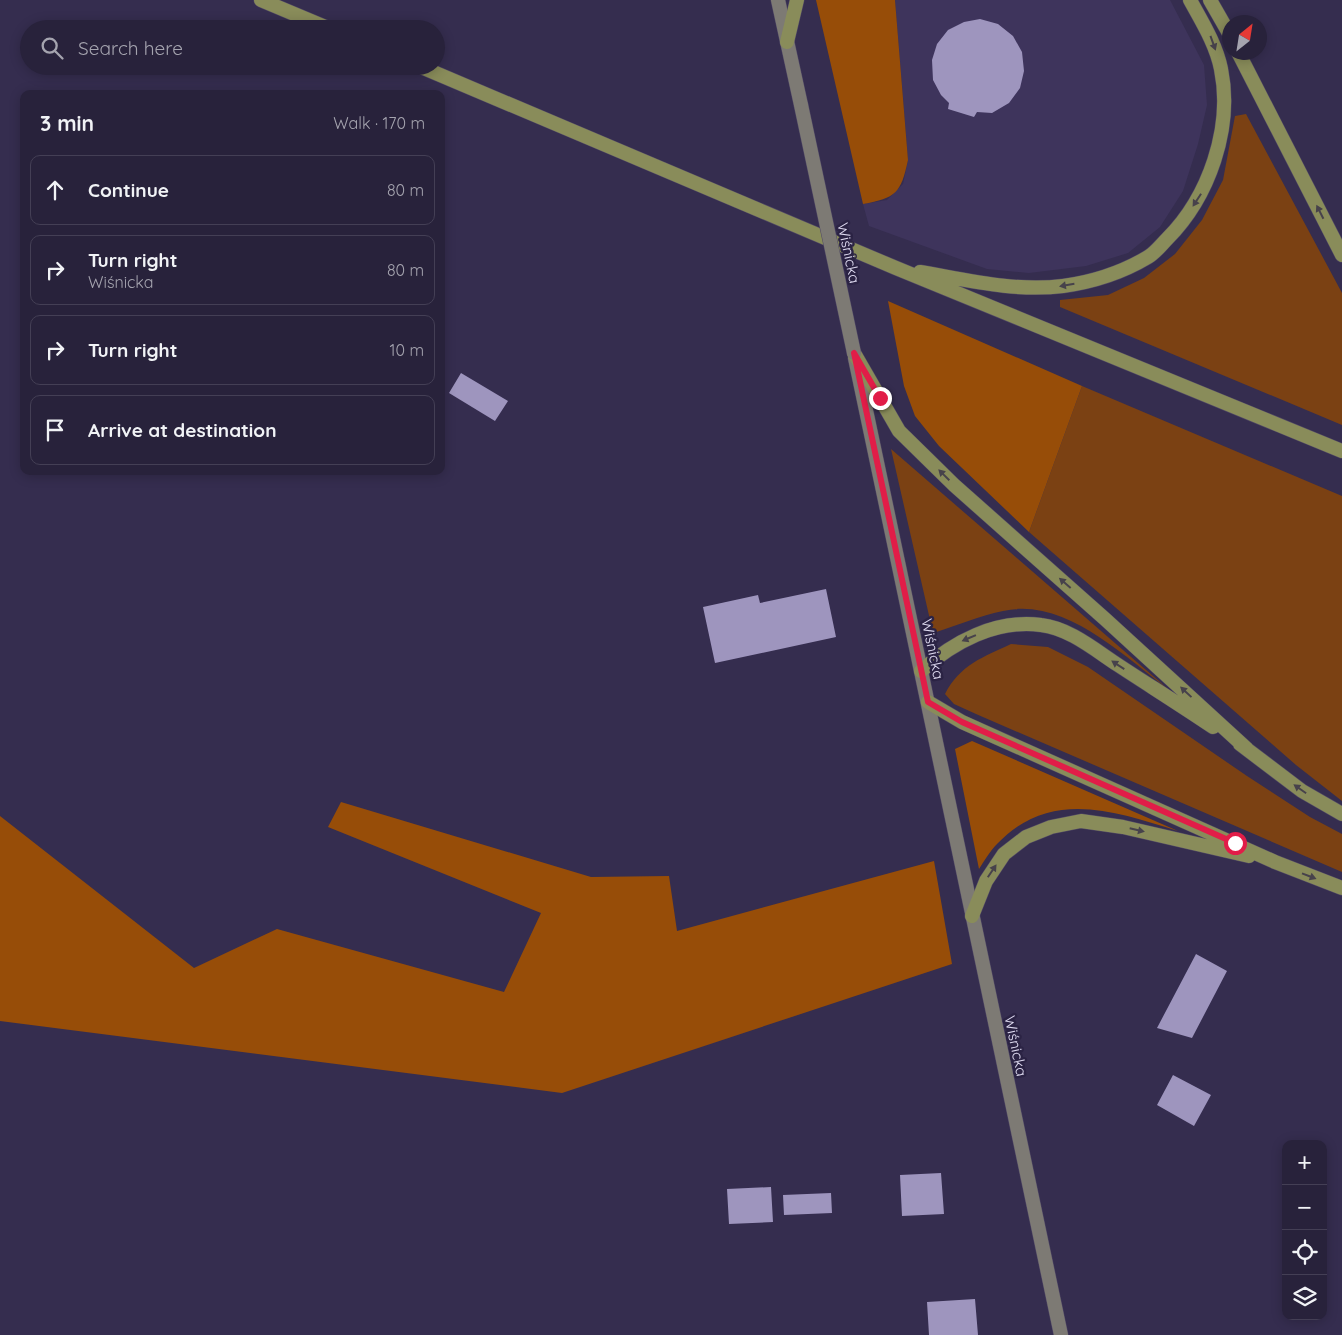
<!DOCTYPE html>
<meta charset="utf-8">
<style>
:root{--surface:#28223b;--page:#302a42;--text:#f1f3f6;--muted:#a5a4af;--line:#443f55}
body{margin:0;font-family:Quicksand,sans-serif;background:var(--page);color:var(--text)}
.controls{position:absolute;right:15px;bottom:15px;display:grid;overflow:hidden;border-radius:10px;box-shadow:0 2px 12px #0003}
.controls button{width:45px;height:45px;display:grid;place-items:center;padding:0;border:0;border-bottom:1px solid var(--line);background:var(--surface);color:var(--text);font:25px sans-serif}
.compass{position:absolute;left:1222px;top:15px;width:45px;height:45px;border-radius:50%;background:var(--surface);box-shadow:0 2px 12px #0003;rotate:30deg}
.stop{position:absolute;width:15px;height:15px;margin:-11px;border:4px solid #e11d48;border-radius:50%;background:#fff}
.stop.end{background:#e11d48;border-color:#fff;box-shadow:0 1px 5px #0008}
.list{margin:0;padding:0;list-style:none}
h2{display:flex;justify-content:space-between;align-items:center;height:65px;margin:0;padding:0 20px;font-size:21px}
h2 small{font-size:16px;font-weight:400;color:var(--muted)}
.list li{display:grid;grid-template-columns:32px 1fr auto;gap:15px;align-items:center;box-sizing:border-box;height:70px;margin:0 10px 10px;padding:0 10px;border:1px solid var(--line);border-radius:10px}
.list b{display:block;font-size:19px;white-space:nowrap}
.list p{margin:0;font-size:16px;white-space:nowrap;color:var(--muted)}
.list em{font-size:16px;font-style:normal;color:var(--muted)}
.icon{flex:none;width:28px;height:28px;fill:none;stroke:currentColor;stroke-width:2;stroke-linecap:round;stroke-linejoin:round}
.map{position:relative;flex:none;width:1342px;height:1335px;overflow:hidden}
.search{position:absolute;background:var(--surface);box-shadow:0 2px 12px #0003;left:20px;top:20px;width:425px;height:55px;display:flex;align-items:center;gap:12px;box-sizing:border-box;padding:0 18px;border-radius:28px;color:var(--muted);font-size:19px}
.panel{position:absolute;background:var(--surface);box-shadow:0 2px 12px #0003;left:20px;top:90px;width:425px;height:385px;border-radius:10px}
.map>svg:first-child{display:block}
</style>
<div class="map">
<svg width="1342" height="1335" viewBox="0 0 1342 1335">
<rect width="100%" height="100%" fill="#352d4f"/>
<path fill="#3e345c" d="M895,0H1170L1204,65L1207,105L1198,144L1183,191L1160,227L1128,253L1086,266L1029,273L987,269L869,226L863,204L887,200L903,184L908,160Z"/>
<path fill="#7b4113" d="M1246,114L1342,293V425L1060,307V300L1108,295L1144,278L1175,254L1202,220L1223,180L1235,116Z
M1082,386L1342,496V801L1296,765L1029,532Z
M891,449L1168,689C1122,655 1064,597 1003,611C979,616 956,626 933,633Z
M1011,644L1048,647L1088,667L1247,776L1310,817L1342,834V872L976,714L954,704L945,694C960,665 983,657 1011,644Z"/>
<path fill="#974d08" d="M816,0H895L908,160C901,193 896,198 863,204Z
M888,301L1082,386L1029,532L939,446L915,416L904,386Z
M972,741L1178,831C1115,811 1050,788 997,844C990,851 984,861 979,869L955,749Z
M341,802L591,877L669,876L677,931L934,861L952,964L562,1093L0,1021V816L194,968L277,929L504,992L541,913L328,827Z"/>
<path fill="#9e95be" d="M980,19L998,24L1013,36L1022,52L1024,71L1020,88L1009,103L992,113L977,112L974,117L948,109L949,103L941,95L933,80L932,60L937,44L948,30L964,22Z
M461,373L508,401L495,421L449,393Z
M826,589L836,637L715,663L703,607L758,595L760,603Z
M1196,954L1227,971L1192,1038L1157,1028Z
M1173,1075L1211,1095L1194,1126L1157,1105Z
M941,1173L944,1214L902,1216L900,1175Z
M771,1187L773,1222L729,1224L727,1189Z
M831,1193L832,1213L784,1215L783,1195Z
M975,1299L978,1335H929L927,1302Z"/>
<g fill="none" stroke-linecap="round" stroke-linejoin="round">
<g stroke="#504865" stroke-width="15">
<path id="secondary" d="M778,0L801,105
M855,358L1061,1335"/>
</g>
<g stroke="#504865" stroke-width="15">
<path id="primary" d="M261,0L330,29
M1210,0L1230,35
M787,42L797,0
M1238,52L1342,255
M419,66L896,268L1342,451
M920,272C967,280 1015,292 1063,286C1092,282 1123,272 1148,257C1155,253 1161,245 1167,239C1209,197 1233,128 1221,69C1216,44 1202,22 1190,0
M854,353L899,431L954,485L1105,619L1247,749
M921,671C953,642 996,619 1041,625C1069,628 1095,650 1118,665C1150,686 1182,706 1213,727
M928,702L962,722L1275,862L1342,888
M1240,744L1302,791L1342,814
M972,916L986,881L1004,854L1026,837L1051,827L1081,821L1123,827L1249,856"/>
</g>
<use href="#secondary" stroke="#7d7a74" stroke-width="14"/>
<use href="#primary" stroke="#898c5a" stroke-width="14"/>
<g stroke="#504865" stroke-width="15" stroke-linecap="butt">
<path id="secondary-bridge" d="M801,105L854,353"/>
</g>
<use href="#secondary-bridge" stroke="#7d7a74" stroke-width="14"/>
</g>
<defs><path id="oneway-solid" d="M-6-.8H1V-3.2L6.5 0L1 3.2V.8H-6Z" transform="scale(1.25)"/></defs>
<g fill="#47424b">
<use href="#oneway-solid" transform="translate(1213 43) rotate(70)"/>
<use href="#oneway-solid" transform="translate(1197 200) rotate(123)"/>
<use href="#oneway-solid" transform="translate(1320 212) rotate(-117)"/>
<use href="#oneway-solid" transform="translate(1067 285) rotate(170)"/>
<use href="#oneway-solid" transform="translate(944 475) rotate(-135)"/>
<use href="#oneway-solid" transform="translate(1065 583) rotate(-139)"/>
<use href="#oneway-solid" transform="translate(969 638) rotate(157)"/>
<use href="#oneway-solid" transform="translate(1118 665) rotate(-147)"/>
<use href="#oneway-solid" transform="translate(1186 692) rotate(-137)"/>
<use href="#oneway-solid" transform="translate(1300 789) rotate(-145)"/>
<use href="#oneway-solid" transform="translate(1137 830) rotate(13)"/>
<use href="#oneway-solid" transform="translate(992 871) rotate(-56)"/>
<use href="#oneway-solid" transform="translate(1309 876) rotate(21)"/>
</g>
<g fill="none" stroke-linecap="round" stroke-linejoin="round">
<path stroke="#e11d48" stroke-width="6" d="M880,398L854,353L928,702L962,722L1235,843"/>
</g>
<g text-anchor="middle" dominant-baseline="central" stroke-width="5" stroke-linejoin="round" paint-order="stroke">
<g font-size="15" fill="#e0dcf2" stroke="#2b2344">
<text transform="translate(849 253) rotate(78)">Wiśnicka</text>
<text transform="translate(933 649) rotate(78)">Wiśnicka</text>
<text transform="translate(1016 1046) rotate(78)">Wiśnicka</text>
</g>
</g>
</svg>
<div class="controls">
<button>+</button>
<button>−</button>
<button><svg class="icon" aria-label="locate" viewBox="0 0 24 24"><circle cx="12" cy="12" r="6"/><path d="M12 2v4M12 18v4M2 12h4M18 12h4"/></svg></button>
<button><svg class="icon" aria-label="layers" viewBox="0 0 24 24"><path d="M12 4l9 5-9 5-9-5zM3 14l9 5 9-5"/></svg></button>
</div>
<svg class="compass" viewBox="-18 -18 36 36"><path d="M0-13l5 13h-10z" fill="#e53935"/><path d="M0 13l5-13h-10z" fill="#a5a4af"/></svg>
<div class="stop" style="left:1235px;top:843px"></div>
<div class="stop end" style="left:880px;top:398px"></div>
<div class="search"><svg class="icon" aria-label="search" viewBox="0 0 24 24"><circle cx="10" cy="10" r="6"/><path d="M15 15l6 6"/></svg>Search here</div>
<section class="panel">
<h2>3 min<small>Walk · 170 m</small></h2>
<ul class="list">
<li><svg class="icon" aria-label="ahead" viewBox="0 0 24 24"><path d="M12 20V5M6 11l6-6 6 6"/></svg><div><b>Continue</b></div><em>80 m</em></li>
<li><svg class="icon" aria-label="right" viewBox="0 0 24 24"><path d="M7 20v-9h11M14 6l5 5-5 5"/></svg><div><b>Turn right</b><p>Wiśnicka</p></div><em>80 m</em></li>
<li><svg class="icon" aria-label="right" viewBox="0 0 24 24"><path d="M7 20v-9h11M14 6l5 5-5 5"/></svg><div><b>Turn right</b></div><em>10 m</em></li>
<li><svg class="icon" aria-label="arrive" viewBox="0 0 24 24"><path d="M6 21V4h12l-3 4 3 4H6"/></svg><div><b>Arrive at destination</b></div></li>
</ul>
</section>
</div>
